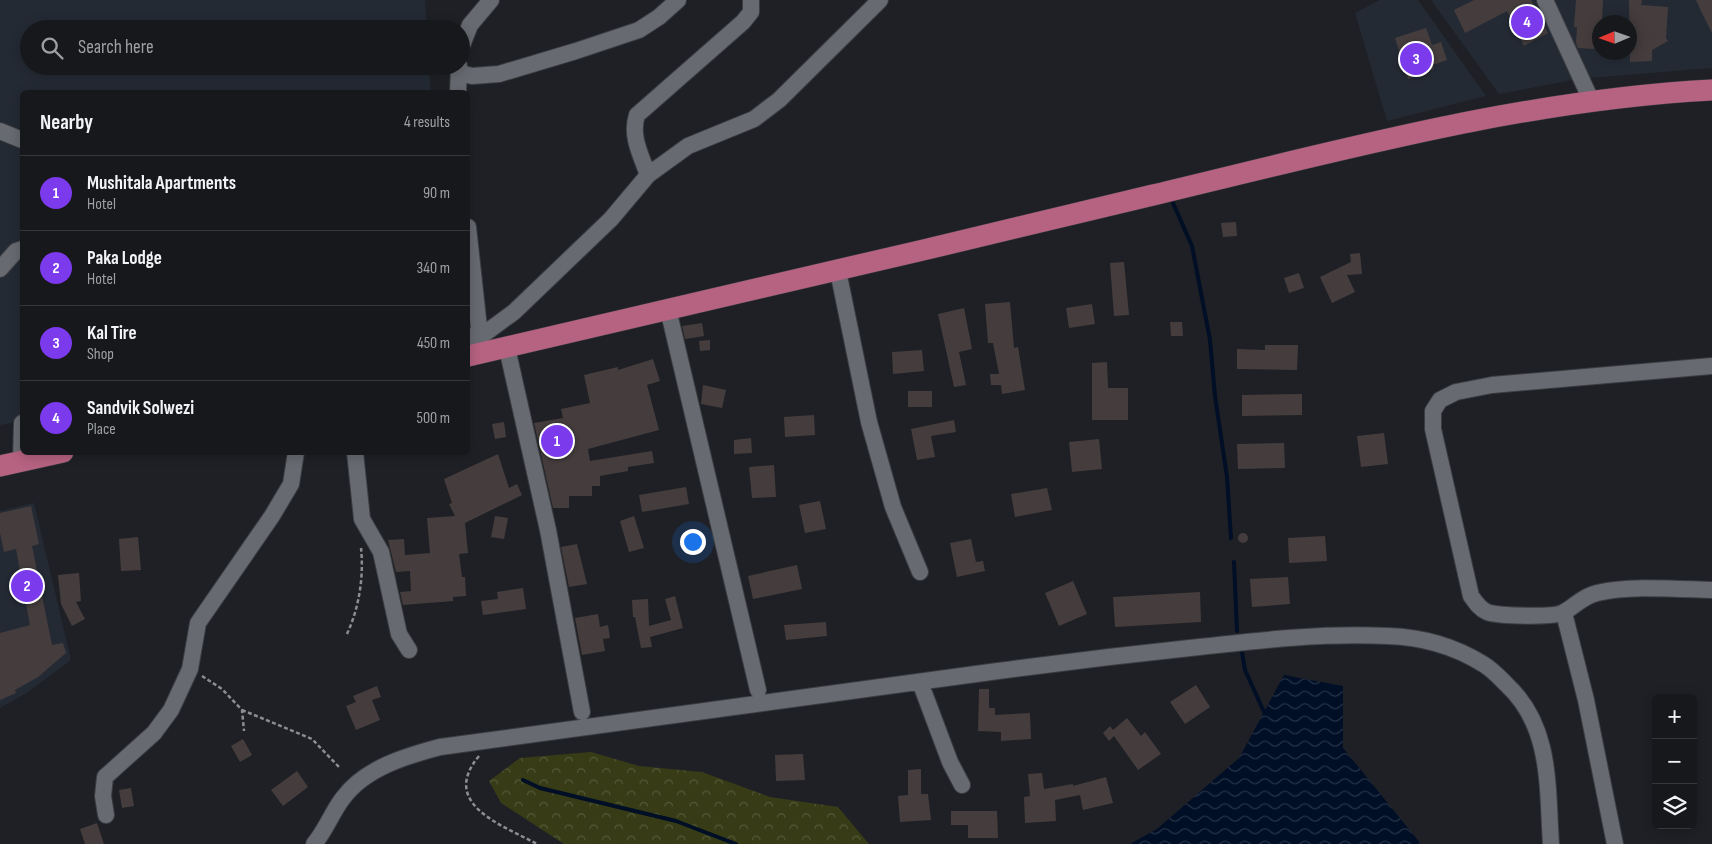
<!DOCTYPE html>
<meta charset="utf-8">
<style>
:root{--surface:#16181c;--page:#1f2125;--text:#f1f3f6;--muted:#9ea0a3;--line:#35373b;--accent:#7c3aed}
body{margin:0;font-family:"Sofia Sans Condensed",sans-serif;background:var(--page);color:var(--text)}
.controls{position:absolute;right:15px;bottom:15px;display:grid;overflow:hidden;border-radius:8px;box-shadow:0 2px 12px #0003}
.controls button{width:45px;height:45px;display:grid;place-items:center;padding:0;border:0;border-bottom:1px solid var(--line);background:var(--surface);color:var(--text);font:25px sans-serif}
.compass{position:absolute;left:1592px;top:15px;width:45px;height:45px;border-radius:50%;background:var(--surface);box-shadow:0 2px 12px #0003;rotate:268deg}
.you{position:absolute;left:692px;top:541px;width:18px;height:18px;margin:-12px;border:4px solid #fff;border-radius:50%;background:#1a73e8;box-shadow:0 0 0 8px #1a73e833}
.badge{display:grid;place-items:center;width:32px;height:32px;border-radius:50%;background:var(--accent);color:#fff;font-size:16px;font-weight:700}
.pin{position:absolute;translate:-50% -50%;border:2px solid #fff;box-shadow:0 1px 5px #0006}
.list{margin:0;padding:0;list-style:none}
h2{display:flex;justify-content:space-between;align-items:center;height:65px;margin:0;padding:0 20px;font-size:21px}
h2 small{font-size:16px;font-weight:400;color:var(--muted)}
.list li{display:grid;grid-template-columns:32px 1fr auto;gap:15px;align-items:center;box-sizing:border-box;height:75px;padding:0 20px;border-top:1px solid var(--line)}
.list b{display:block;font-size:19px;white-space:nowrap}
.list p{margin:0;font-size:16px;white-space:nowrap;color:var(--muted)}
.list em{font-size:16px;font-style:normal;color:var(--muted)}
.icon{flex:none;width:28px;height:28px;fill:none;stroke:currentColor;stroke-width:2;stroke-linecap:round;stroke-linejoin:round}
.map{position:relative;flex:none;width:1712px;height:844px;overflow:hidden}
.search{position:absolute;background:var(--surface);box-shadow:0 2px 12px #0003;left:20px;top:20px;width:450px;height:55px;display:flex;align-items:center;gap:12px;box-sizing:border-box;padding:0 18px;border-radius:28px;color:var(--muted);font-size:19px}
.panel{position:absolute;background:var(--surface);box-shadow:0 2px 12px #0003;left:20px;top:90px;width:450px;height:365px;border-radius:8px}
.map>svg:first-child{display:block}
</style>
<div class="map">
<svg width="1712" height="844" viewBox="0 0 1712 844">
<defs>
<pattern id="forest-crowns" width="20" height="18" patternUnits="userSpaceOnUse" patternTransform="scale(1.25)"><rect width="20" height="18" fill="#373c16"/><path d="M2 6a3 3 0 1 1 6 0M12 15a3 3 0 1 1 6 0" fill="none" stroke="#545938"/></pattern>
<pattern id="water-waves" width="16" height="10" patternUnits="userSpaceOnUse" patternTransform="scale(1.25)"><rect width="16" height="10" fill="#000e26"/><path d="M0 5q4-4 8 0t8 0" fill="none" stroke="#263246"/></pattern>
</defs>
<rect width="100%" height="100%" fill="#1e2025"/>
<path fill="#242a34" fill-rule="evenodd" d="M0,0H425L427,29H29V66H429L431,92H22V421L0,425Z
M1380,0H1418L1486,96L1387,121L1355,13Z
M1431,0H1535L1573,80L1499,94Z
M1552,0H1712V68L1590,78ZM1600,22H1630V52H1600Z
M34,503L71,660L28,692L0,708V511Z"/>
<path fill="url(#forest-crowns)" d="M591,752L639,766L702,772L770,797L838,807L869,844H564L501,803L489,781L520,758Z"/>
<path fill="url(#water-waves)" d="M1284,675L1343,686V748L1421,844H1130L1157,829L1239,758Z"/>
<g fill="none" stroke-linecap="round" stroke-linejoin="round">
<path stroke="#000e26" stroke-width="4" d="M1173,203L1192,246L1210,340L1215,396L1227,477L1231,538
M1234,562L1237,631
M1242,652L1245,670L1264,712
M523,780L540,788L676,821L736,844"/>
</g>
<path fill="#453d3d" d="M1474,0H1531L1548,33L1524,46L1507,11L1465,33L1454,10Z
M1576,0H1603L1602,22H1600V44L1594,43V49L1578,48L1576,43L1577,27H1574Z
M1629,0H1642L1641,5L1668,7L1666,38L1668,41L1652,50V61L1630,62Z
M1696,0H1712V33L1701,11Z
M1426,28L1432,45L1441,42L1447,60L1433,65L1434,69L1408,79L1395,38Z
M1236,222L1237,236L1223,237L1221,223Z
M1360,253L1362,274L1347,275L1355,292L1332,303L1320,277L1351,262L1350,254Z
M1124,262L1129,315L1114,316L1110,263Z
M1299,273L1304,288L1289,293L1284,278Z
M1010,302L1014,348L1018,347L1025,390L1002,394L1001,385H991L990,374H999L993,343H988L985,304Z
M1092,304L1095,324L1069,328L1066,308Z
M964,308L972,349L959,352L966,385L954,387L938,314Z
M1170,322H1182L1183,336H1171Z
M702,323L704,336L685,339L682,326Z
M710,340V350L700,351L699,341Z
M1265,345H1298L1297,370L1237,369V349L1265,350Z
M922,350L924,371L893,374L892,352Z
M653,359L660,381L647,385L659,430L588,449L590,461L652,451L654,463L628,467V471L600,476V486H592V496H569V508H553L534,423L563,418L561,409L590,403L584,375L618,367V370Z
M1107,362L1108,388H1128V420H1092V363Z
M703,385L726,390L722,408L701,404Z
M908,391H932V407H908Z
M1302,394V415L1242,416V395Z
M814,415L815,435L785,437L784,417Z
M954,420L956,432L931,436L935,457L917,460L911,429Z
M504,422L506,437L495,439L492,424Z
M1384,433L1388,464L1361,467L1357,436Z
M751,438L752,453L734,454V440Z
M1099,439L1102,469L1072,472L1069,442Z
M1284,443L1285,468L1238,469L1237,444Z
M498,454L509,488L517,484L522,495L465,523L468,553L459,554L462,577H465L466,596L453,597V601L403,605L400,592L411,591L410,571L396,572L388,540L404,539L405,555L430,553L427,518L455,516L449,504L452,503L444,479Z
M774,465L776,497L752,498L749,467Z
M686,487L689,504L642,512L639,495Z
M1047,488L1052,510L1015,517L1011,494Z
M820,501L826,529L805,533L799,505Z
M31,506L39,544L32,546L52,645L63,643L66,653L38,677L15,690L16,693L0,700V633L30,625L16,549L4,552L0,533V513Z
M495,516L508,518L504,539L491,537Z
M634,516L644,548L629,552L620,521Z
M1238 538a5 5 0 1 1 10 0a5 5 0 1 1-10 0Z
M1325,536L1327,561L1289,563L1288,538Z
M138,537L141,570L121,571L119,539Z
M971,539L976,562L983,561L985,571L957,577L950,543Z
M577,544L587,584L569,587L561,547Z
M797,565L802,589L753,599L748,576Z
M79,573L81,601L76,602L85,619L72,626L61,604L58,575Z
M1288,577L1290,604L1252,607L1250,579Z
M1073,581L1087,614L1059,626L1045,593Z
M523,588L526,609L483,615L481,601L498,599L497,592Z
M1200,592L1201,622L1115,627L1113,597Z
M675,596L683,628L650,637L652,647L641,648L635,617H633L632,600L648,599L649,626L671,620L665,599Z
M598,614L600,627L608,625L610,638L603,639L605,651L582,655L575,618Z
M826,622L827,636L786,640L784,625Z
M1196,685L1210,707L1185,724L1170,702Z
M377,686L381,697L372,700L380,720L356,730L346,706L356,702L353,696Z
M979,689H989V708H995V715L1030,713L1031,739L1001,741V732L978,731Z
M1127,718L1141,736L1145,732L1161,754L1138,770L1114,736L1109,741L1103,733L1110,726L1113,730Z
M243,739L252,755L240,762L231,746Z
M803,754L805,780L776,781L775,755Z
M921,769V794H928L931,820L900,822L898,796L908,795V770Z
M297,771L308,787L283,806L271,790Z
M1042,773L1044,789L1073,784V786L1106,777L1113,803L1083,810L1080,795L1055,800L1056,821L1025,823L1024,797L1030,796L1028,774Z
M131,788L134,806L122,808L119,790Z
M951,811H997L998,838H968V825H951Z
M97,823L104,844H85L80,829Z"/>
<g fill="none" stroke-linecap="round" stroke-linejoin="round">
<g stroke="#3b3d41" stroke-width="18">
<path id="minor" d="M1545,0L1591,100
M461,48L470,25L491,0
M458,69L464,74L472,76L499,74L576,51L639,30L659,17L678,0
M458,92L459,66
M0,131L22,140
M648,175C641,155 630,136 637,115L743,22L751,12V0
M468,227L480,337L478,346
M0,269L16,251L22,249
M838,271L869,422L893,507L920,572
M668,309L758,690
M468,336L480,337L514,312L611,219L648,175L688,146L754,119L779,100L880,0
M507,348L548,530L582,712
M1712,366L1492,385L1456,392L1440,400L1433,411V429L1471,596C1476,603 1480,609 1487,612C1498,616 1554,618 1564,612C1576,606 1581,597 1597,593C1629,585 1678,589 1712,590
M355,452L362,519L381,552L399,634L409,650
M21,461L22,423
M1564,613L1586,700L1615,844
M920,682L950,762L962,785
M106,815L103,796L105,777L154,733L171,710L190,669L198,623L272,516L291,484L296,452
M314,844C326,830 332,812 343,798C365,768 406,756 440,747C626,722 812,697 998,671C1065,662 1132,654 1199,647C1261,640 1324,633 1388,636C1422,637 1454,646 1483,664C1492,669 1500,678 1507,685C1552,727 1547,787 1551,844"/>
</g>
<g stroke="#3b3d41" stroke-width="22">
<path id="major" d="M468,356C696,304 925,250 1153,195C1338,151 1521,100 1712,90
M0,466L63,452"/>
</g>
<path stroke="#8c8d92" stroke-width="2.5" stroke-dasharray="4 2.5" stroke-linecap="butt" d="M347,634C359,608 364,577 361,548
M202,676L222,689L242,710L244,731
M242,710L312,739L339,767
M479,756C439,804 502,825 537,844"/>
<use href="#minor" stroke="#676a70" stroke-width="16"/>
<use href="#major" stroke="#b66281" stroke-width="21"/>
</g>
</svg>
<div class="controls">
<button>+</button>
<button>−</button>
<button><svg class="icon" aria-label="layers" viewBox="0 0 24 24"><path d="M12 4l9 5-9 5-9-5zM3 14l9 5 9-5"/></svg></button>
</div>
<svg class="compass" viewBox="-18 -18 36 36"><path d="M0-13l5 13h-10z" fill="#e53935"/><path d="M0 13l5-13h-10z" fill="#9ea0a3"/></svg>
<div class="you"></div>
<div class="pin badge" style="left:557px;top:441px">1</div>
<div class="pin badge" style="left:27px;top:586px">2</div>
<div class="pin badge" style="left:1416px;top:59px">3</div>
<div class="pin badge" style="left:1527px;top:22px">4</div>
<div class="search"><svg class="icon" aria-label="search" viewBox="0 0 24 24"><circle cx="10" cy="10" r="6"/><path d="M15 15l6 6"/></svg>Search here</div>
<section class="panel">
<h2>Nearby<small>4 results</small></h2>
<ul class="list">
<li><span class="badge">1</span><div><b>Mushitala Apartments</b><p>Hotel</p></div><em>90 m</em></li>
<li><span class="badge">2</span><div><b>Paka Lodge</b><p>Hotel</p></div><em>340 m</em></li>
<li><span class="badge">3</span><div><b>Kal Tire</b><p>Shop</p></div><em>450 m</em></li>
<li><span class="badge">4</span><div><b>Sandvik Solwezi</b><p>Place</p></div><em>500 m</em></li>
</ul>
</section>
</div>
